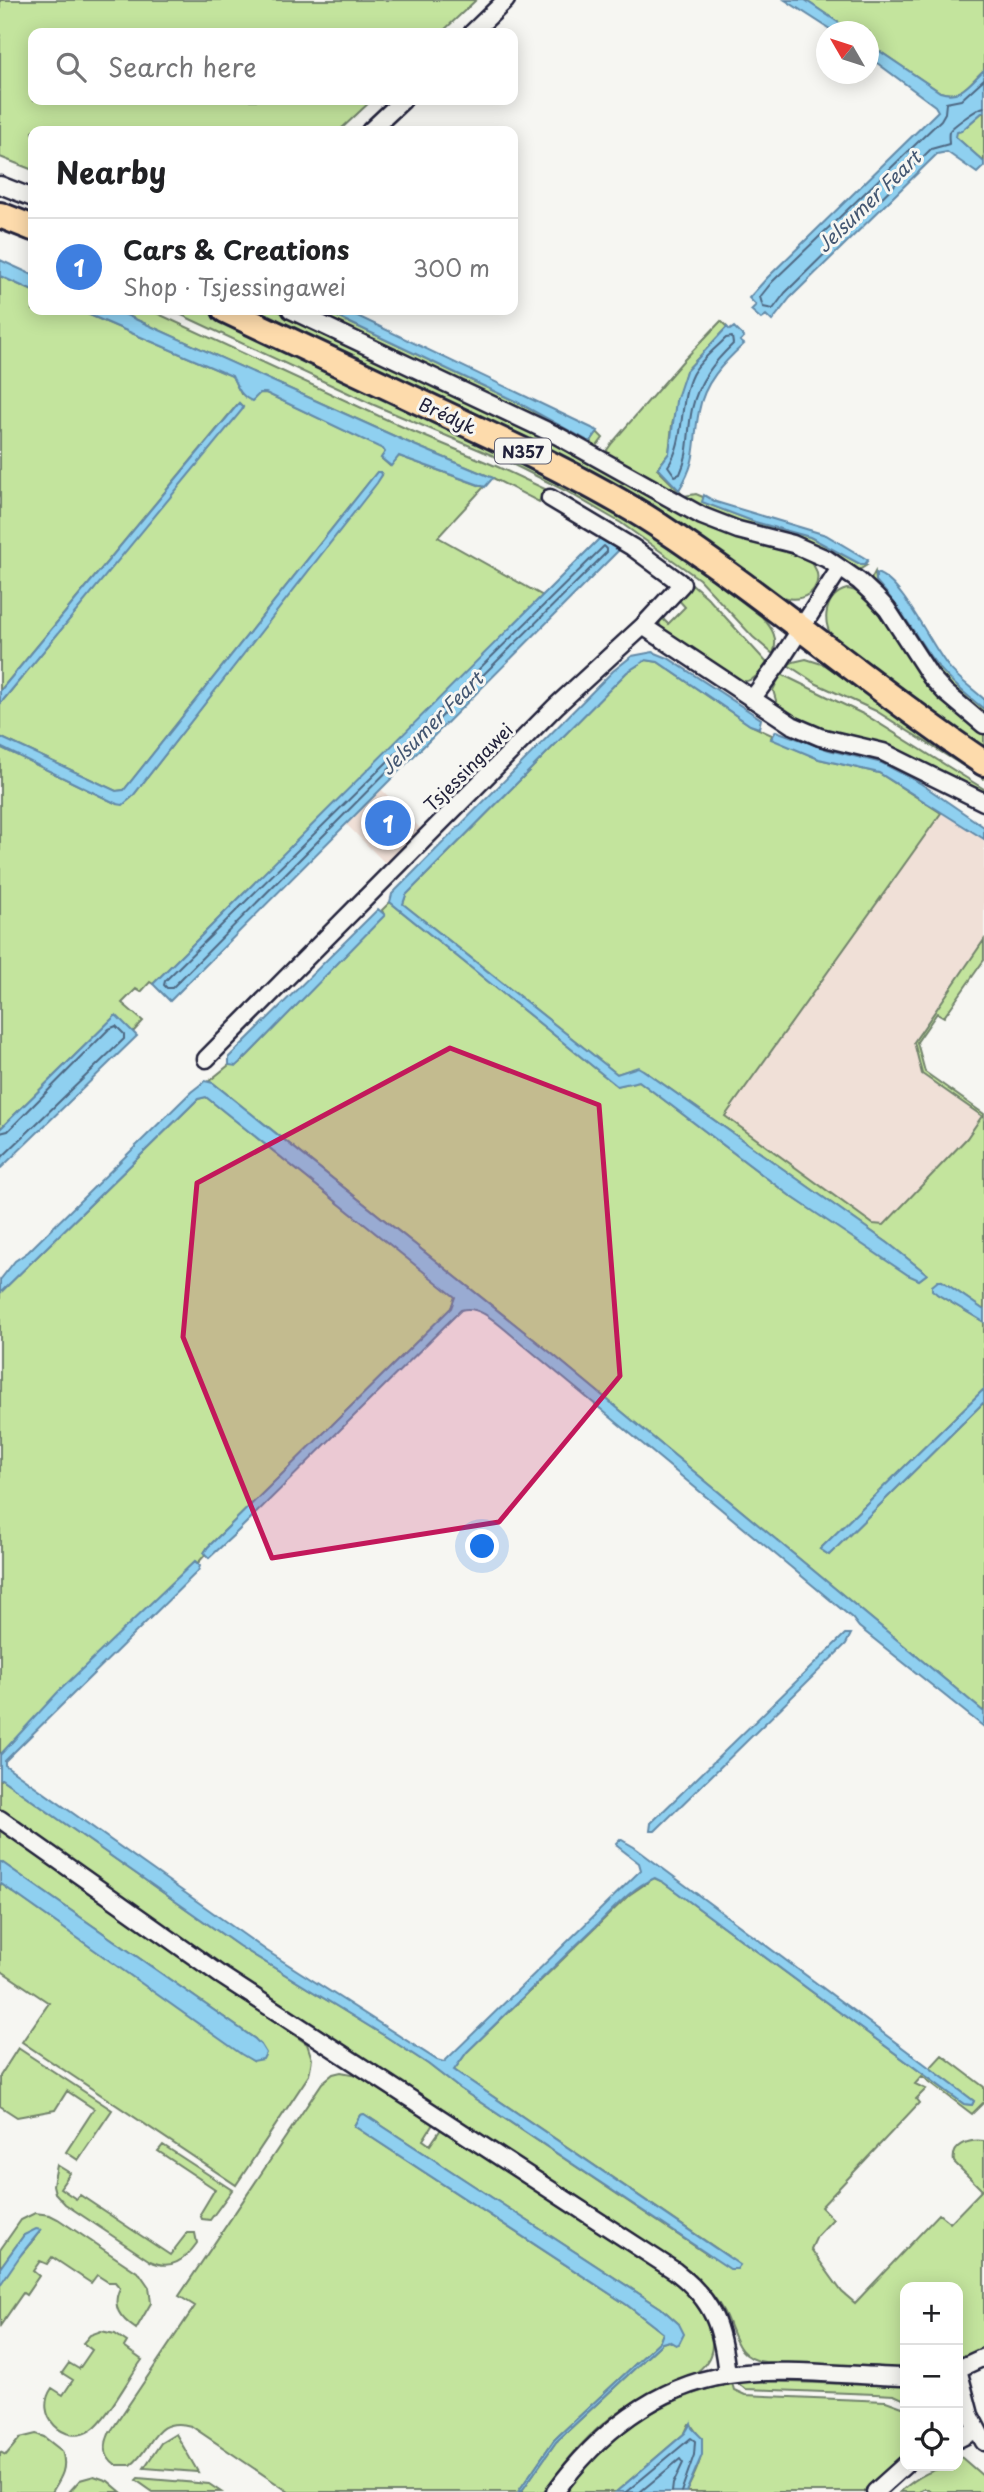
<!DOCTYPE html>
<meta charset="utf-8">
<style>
:root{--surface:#fff;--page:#f2f2f2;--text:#202124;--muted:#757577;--line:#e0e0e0;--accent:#d1495b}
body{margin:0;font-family:"Playpen Sans",sans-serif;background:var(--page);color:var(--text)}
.controls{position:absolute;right:21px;bottom:21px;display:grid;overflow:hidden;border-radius:14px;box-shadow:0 4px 18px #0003}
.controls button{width:63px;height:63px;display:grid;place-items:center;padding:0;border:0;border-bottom:2px solid var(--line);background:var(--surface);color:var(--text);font:35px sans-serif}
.compass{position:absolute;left:816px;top:21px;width:63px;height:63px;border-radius:50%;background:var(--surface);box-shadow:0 4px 18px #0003;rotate:309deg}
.you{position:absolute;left:483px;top:1547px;width:24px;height:24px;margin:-18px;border:5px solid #fff;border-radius:50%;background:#1a73e8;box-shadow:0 0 0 10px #1a73e833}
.badge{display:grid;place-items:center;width:46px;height:46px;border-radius:50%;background:var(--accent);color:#fff;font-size:23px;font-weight:700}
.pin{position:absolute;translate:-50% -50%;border:4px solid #fff;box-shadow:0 2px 7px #0006}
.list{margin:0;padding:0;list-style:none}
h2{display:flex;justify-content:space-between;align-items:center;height:91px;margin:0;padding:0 28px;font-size:30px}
h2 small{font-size:23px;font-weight:400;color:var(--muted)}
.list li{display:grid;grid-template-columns:46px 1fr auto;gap:21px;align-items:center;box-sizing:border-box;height:98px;padding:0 28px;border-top:2px solid var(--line)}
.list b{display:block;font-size:26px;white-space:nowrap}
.list p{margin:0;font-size:23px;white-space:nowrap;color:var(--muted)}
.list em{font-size:23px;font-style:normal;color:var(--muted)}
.icon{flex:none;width:38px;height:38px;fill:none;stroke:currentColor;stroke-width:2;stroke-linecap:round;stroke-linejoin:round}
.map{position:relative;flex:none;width:984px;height:2492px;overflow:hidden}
.search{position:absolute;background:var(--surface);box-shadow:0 4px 18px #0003;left:28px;top:28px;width:490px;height:77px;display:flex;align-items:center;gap:18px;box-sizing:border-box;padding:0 24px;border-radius:14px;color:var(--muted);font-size:26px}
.panel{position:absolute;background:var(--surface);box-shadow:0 4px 18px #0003;left:28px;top:126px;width:490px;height:189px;border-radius:14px}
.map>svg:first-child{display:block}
</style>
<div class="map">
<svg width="984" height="2492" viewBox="0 0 984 2492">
<rect width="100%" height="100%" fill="#f6f6f2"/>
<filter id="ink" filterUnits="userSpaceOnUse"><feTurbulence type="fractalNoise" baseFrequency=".0143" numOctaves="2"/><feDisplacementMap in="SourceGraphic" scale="14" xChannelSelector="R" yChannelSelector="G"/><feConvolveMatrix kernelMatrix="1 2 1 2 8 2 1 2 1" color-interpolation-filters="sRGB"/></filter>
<g filter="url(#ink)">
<path fill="#f0e0d7" d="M380,788L423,831L388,866L345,823Z
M941,813L984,839V940L914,1042L922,1074L984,1117L884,1241L719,1125Z"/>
<path fill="#c3e49d" stroke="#72836c" stroke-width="2" d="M0,0H476L441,33H33V100H372L339,131H33V170L0,157Z
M805,0H984V70C968,84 962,99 940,92L869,44V32L851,31Z
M984,111V162L956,137V132L961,131Z
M0,276L33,291V310H78L232,376L241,394L266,393L384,449L385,452L381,458L390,466L399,456L484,487L438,537L543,596L153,984L150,982L141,992L136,989L122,1003L143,1021L133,1032L115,1016L0,1129V747L117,804H123L132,797L382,475L377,472L124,790L116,791L0,737V704L243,407L239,403L237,405L0,691Z
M115,310H150L407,429L498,467L545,489L539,502L493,478L414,445Z
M171,310H204L567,483L660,539L762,617C772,628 779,638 773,654L753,637L699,579L621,523L566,491L508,462L374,405Z
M245,310H276L807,558C831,579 810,606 782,597L699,539Z
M304,310H323L517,402L588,441H591L597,432L603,438L597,446L590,447Z
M721,321L727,327L686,371L672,425L669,453L657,469L684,496L696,494L703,497V502L755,522L810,537L860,564H865L867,565L856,572L698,506L609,455L607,450L612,443L682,362Z
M875,572L876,581L897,603L931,657L961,690L984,709V718L949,689L869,583Z
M692,584L707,597L768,664C759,674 752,684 737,681L662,632L659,621L662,618L668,624L685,607L677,598Z
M847,589C878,590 919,676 942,698C954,711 970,722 984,733V751L833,638C821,621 825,595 847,589Z
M806,659L825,665L984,774V779L876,711L817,684L788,665L793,662Z
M646,660L658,662L750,725L772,735L771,738L819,759L879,773L941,813L725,1116L873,1224L884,1225L967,1138L982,1116L922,1074L914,1042L984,940V960L944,1017L937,1013L917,1042L925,1072L984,1114V1310L942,1281L937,1294L984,1322V1389L820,1549L829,1555L984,1402V1712L551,1353L213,1083L208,1082L229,1065L240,1063L248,1055L384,915L382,910L390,902L617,1086L639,1081L789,1195L919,1280L927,1274L888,1243L643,1070L632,1069L617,1074L403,904L406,895L627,672Z
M781,674L867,716L984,789V796L808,726L777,704L773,690Z
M206,1097L451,1293L455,1297L451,1308L208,1547L204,1553L205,1555L198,1563L195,1561L0,1755V1293L198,1099Z
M0,1778L239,1946L385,2036L428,2064L459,2088L708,2255H726L454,2070L467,2052L629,1895L654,1878L663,1882L964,2104L972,2105L974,2101L930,2068L942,2055L984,2087V2102L972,2114L922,2076L915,2084L926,2089L916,2099L919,2103L821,2207L833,2219L817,2236L811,2249L842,2292L855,2303L939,2214L950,2223L982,2190L954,2162C951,2145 969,2139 984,2141V2349L958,2358V2287H905V2368L885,2369L765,2362C733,2358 735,2331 722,2309C713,2293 702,2282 689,2270L245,1982L0,1809Z
M0,1829L307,2044L312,2059L309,2075L236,2185L22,2042L49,2003L0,1970V1883L253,2061L255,2039L0,1861Z
M18,2048L112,2110L78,2160L66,2152L94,2109L67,2091L55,2110L17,2117L0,2106V2076Z
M341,2072L357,2075L433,2124L423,2140L430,2145L441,2129L674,2280C696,2301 732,2344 698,2371C691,2376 682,2379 674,2382C655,2390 638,2399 621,2410C589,2432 566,2460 544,2492H521L556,2442L662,2343L669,2341L676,2345L679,2324L661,2308L364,2114L360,2115L354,2126L627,2305L663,2333L660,2341L554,2440L518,2492H289L191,2426C153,2415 153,2449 131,2465H115C104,2457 104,2445 109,2434L195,2306L179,2296L322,2083L333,2074Z
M163,2145L232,2190L210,2220L202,2219L200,2214L215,2189L158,2151Z
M57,2165L70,2173L60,2188L76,2199L80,2195L170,2255L187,2233H195L197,2243C185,2260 171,2271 150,2261L65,2204L55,2193L53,2185Z
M35,2213L50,2215L58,2219L140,2274L149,2287L151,2303L136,2329C120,2318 111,2307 120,2288L115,2282H108L97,2275L91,2283L52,2257L47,2264L40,2261L33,2271L39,2276L26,2295L23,2293L0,2326C0,2314 0,2297 0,2286C5,2267 31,2247 40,2230L24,2235L0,2268V2250L21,2220Z
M101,2331L115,2334L127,2342L124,2347L142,2360C130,2376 106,2421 91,2430C65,2447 33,2415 52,2388L63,2395L73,2380L62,2373L69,2363L79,2369L92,2350L83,2343L90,2335Z
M761,2381L905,2386V2400L894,2395L875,2394L745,2389L739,2384V2382Z
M732,2383L734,2390L745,2395L886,2401L905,2408V2451L896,2463L865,2492H686C694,2475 709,2451 697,2433C695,2430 692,2427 691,2424H689L685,2433L616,2492H566C605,2434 664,2397 732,2383Z
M36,2434L44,2437L62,2451C68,2468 61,2478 52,2492H0V2452L6,2455L20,2438Z
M176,2434L198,2472L144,2468L161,2443Z
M961,2457L984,2477V2492H931L929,2489H924L920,2492H900C917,2477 935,2466 958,2466V2458Z
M94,2476L108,2481L121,2492H69L80,2480Z
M138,2478L209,2484L221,2492H153L136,2480Z"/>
<path fill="#8fd0f0" stroke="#638aa8" stroke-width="2" d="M785,0H805L851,31H833Z
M869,44L940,92C961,99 969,84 984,70V111L961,131L957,132L956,137L984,162V166L977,173L947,152L937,154L790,298L772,321L766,315L761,319L751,310L756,305L749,298L767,278L938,111L935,106L869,57Z
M0,260L33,275V291L0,276Z
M78,310H115L414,445L493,478L485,487L399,456L391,466L381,458L385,452L383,449L266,393H260L252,401C240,396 237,386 232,376Z
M323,310H345L598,431L591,441H588L517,402Z
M727,327L730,330L734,327L744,337L740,341L744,344C723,363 704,383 699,411C692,445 699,458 679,490L658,468L669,453L676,401L686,371Z
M239,403L243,407L242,410L0,704V691Z
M377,472H381L382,475L377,483L132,797L123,805L117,804L0,747V737L116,791L124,790Z
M704,495L716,502L826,535L868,560L865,564H860L810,537L755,522L702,502Z
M603,535L619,550L170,1001L153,984Z
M876,573C902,580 930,644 948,666C958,679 972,688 984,699V709C964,693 945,677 930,656C911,628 900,607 876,581Z
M653,652L668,658L761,719L759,728L750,725L658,662L646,660L627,672L406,895L403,904L617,1074L638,1067L643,1070L888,1243L927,1274L919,1280L908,1275L789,1195L639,1081L617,1086L390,902L392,894L613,671L632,656Z
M776,731L829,750L882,763L920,783L984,827V839L879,773L819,759L771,739Z
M378,909L385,915L248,1055L236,1066L229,1065V1057Z
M116,1015L137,1036L0,1169V1129Z
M205,1081L213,1083L551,1353L984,1712V1727L859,1627L852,1618L514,1337C500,1326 480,1304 461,1310L236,1533L209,1558L204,1553L208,1547L451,1308L455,1297L206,1097L198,1099L0,1293V1280L15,1261L28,1252L191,1092Z
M938,1281H942L984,1310V1322L937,1294L932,1290V1286Z
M984,1389V1402L829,1555L820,1549Z
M195,1561L200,1566L198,1571L5,1761V1765L267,1951L437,2060L444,2062L641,1870L639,1863L617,1846L616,1843L620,1839L634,1847L930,2068L974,2101L972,2105L964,2104L663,1882L655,1878C630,1888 611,1912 592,1930C550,1970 509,2011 467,2052L454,2070L740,2265L737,2269H730L459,2088L428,2064L385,2036L239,1946L0,1778V1755L58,1692Z
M845,1634H851L846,1644L655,1831H650L651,1823Z
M0,1861L255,2039L261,2045L266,2053L263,2059L253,2061L241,2054L0,1883Z
M364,2114L661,2308L679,2324L684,2334L679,2344L676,2345L669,2341L662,2343L556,2442L521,2492H518L554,2440L660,2341L663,2333L627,2305L354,2126L360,2115Z
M36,2229L41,2230L22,2253L0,2285V2268L24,2235Z
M691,2423L692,2428L702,2438V2455L686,2492H616L685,2433Z"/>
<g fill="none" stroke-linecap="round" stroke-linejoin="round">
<path stroke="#4e6883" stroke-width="2" d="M984,79L961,100L946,103L945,113L941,120L772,282L760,297L763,307L773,309L785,293L931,149L949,144C949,140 948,136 949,132C951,127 978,108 984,107
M732,337L733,344C714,362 698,382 692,409C687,432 690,453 680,474L675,476L668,466C686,441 678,404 692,375C699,361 715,349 726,338Z
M604,546L607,549V552L477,681H472V676Z
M443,707L446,709L445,713L172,988H167L164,985L165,981Z
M0,1133L8,1131L109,1029L116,1026L124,1034V1039L0,1159
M626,2492L691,2438L695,2441L694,2455L681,2492
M640,2492L680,2459L683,2463L673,2484L672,2492"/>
<g stroke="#22223b" stroke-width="21">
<path id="street" d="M472,33L506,0
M370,131L403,100
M0,185L33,198
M291,310L558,436L702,516L738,530L793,544L827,559L859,581L875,596L887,609L931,677L945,692L984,725
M643,626L792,725L820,737L883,752L984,802
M752,699L778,664L840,568
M206,1059L556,706L643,626L682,584L632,547L550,498
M0,1819L219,1974L675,2271C714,2301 722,2327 727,2375
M958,2369L970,2415L984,2442
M958,2369L984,2357
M958,2439L976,2430
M555,2492C597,2434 655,2386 728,2375C782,2367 850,2376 905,2377
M875,2492L905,2465"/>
</g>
<g stroke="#22223b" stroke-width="30">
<path id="primary" d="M0,215L33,228
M225,310L528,453C572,475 617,498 658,525C770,599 872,688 984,763"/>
</g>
<use href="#street" stroke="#f6f6f2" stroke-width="16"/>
<use href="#primary" stroke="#fddbac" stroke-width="24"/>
</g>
</g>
<path fill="#c2185b" fill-opacity="0.2" stroke="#c2185b" stroke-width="5" stroke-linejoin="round" d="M450,1048L599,1105L620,1376L499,1522L272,1558L183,1337L197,1183Z"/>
<g text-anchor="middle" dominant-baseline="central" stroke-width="6" stroke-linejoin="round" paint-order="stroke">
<rect fill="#f6f6f2" stroke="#626272" stroke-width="2" x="495" y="438.5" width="56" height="25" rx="5"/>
<g font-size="16" font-weight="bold" fill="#22223b">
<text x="523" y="451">N357</text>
</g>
<g font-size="18" fill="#22223b" stroke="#f6f6f2">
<text transform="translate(448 415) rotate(25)">Brédyk</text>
<text transform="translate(468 767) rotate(-45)">Tsjessingawei</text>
</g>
<g font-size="19" font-style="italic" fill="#435671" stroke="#f6f6f2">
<text transform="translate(868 201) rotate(-44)">Jelsumer Feart</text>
<text transform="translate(431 723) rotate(-45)">Jelsumer Feart</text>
</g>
</g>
</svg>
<div class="controls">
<button>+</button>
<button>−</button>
<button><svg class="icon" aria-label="locate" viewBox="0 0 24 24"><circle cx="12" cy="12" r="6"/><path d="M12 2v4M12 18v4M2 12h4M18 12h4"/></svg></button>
</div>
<svg class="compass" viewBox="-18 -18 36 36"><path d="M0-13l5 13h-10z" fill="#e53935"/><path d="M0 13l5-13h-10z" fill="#757577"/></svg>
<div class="you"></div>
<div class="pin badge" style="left:388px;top:823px;background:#3f7fe0">1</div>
<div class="search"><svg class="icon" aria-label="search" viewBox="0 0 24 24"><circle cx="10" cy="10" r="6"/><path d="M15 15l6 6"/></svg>Search here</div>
<section class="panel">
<h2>Nearby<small></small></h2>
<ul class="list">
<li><span class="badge" style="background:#3f7fe0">1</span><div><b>Cars &amp; Creations</b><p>Shop · Tsjessingawei</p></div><em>300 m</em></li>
</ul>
</section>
</div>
